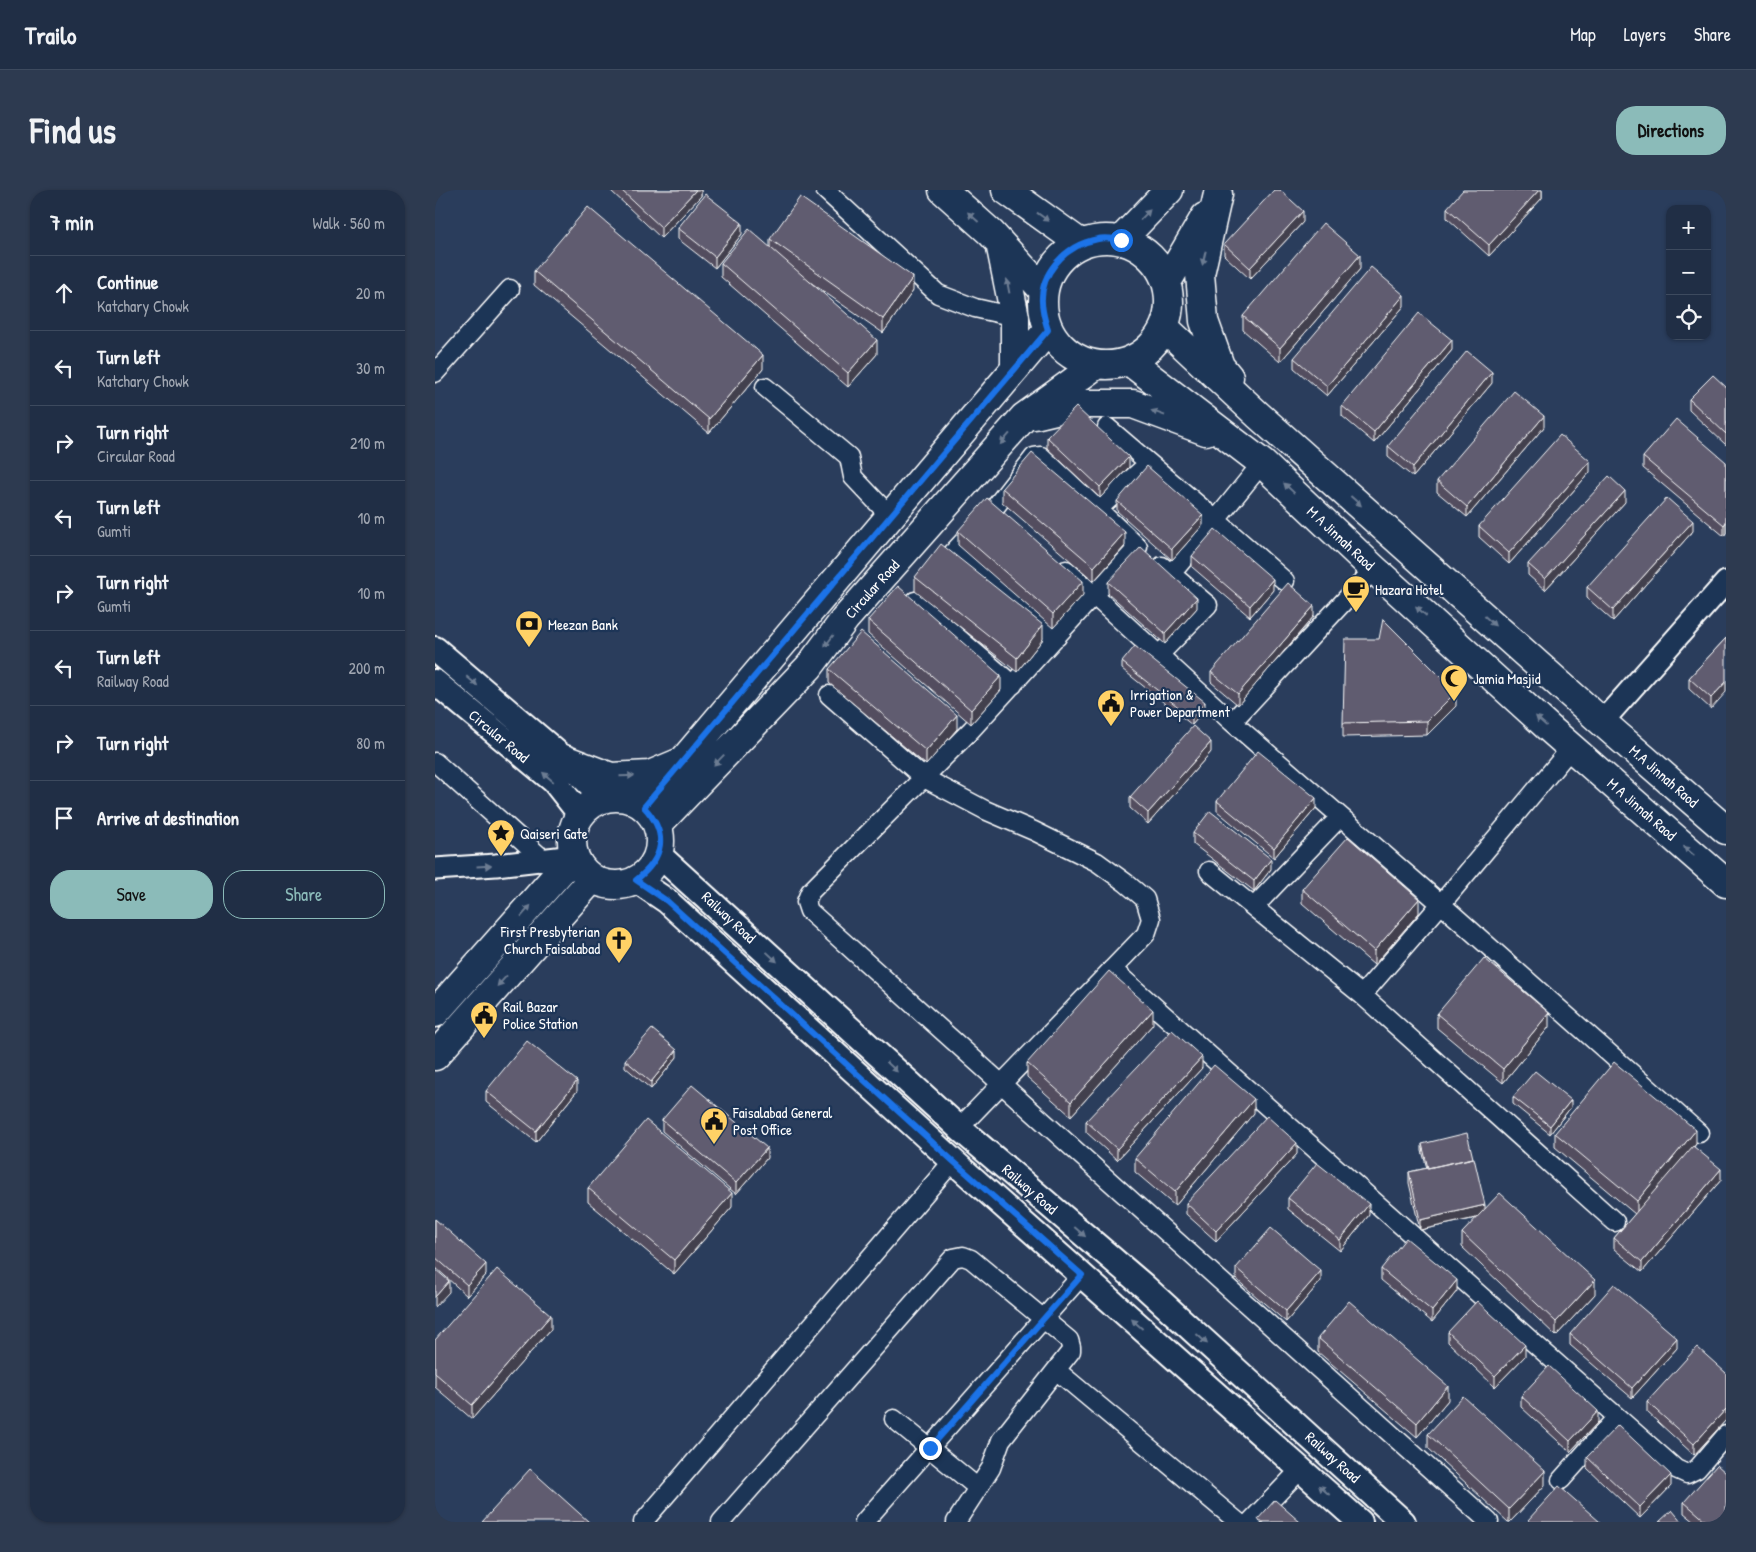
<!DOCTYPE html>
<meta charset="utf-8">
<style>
:root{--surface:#202e45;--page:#2d3a50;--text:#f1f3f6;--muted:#a2a8b3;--line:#3d4a5e;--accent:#8bbbb9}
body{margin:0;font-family:"Patrick Hand",sans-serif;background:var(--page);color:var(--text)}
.controls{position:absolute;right:15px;top:15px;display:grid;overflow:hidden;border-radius:10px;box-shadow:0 1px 4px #0004}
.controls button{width:45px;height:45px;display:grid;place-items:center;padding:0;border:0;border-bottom:1px solid var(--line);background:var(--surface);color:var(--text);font:25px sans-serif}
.stop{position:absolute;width:15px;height:15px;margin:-11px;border:4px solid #1a73e8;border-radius:50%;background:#fff}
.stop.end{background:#1a73e8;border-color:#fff;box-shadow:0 1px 5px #0008}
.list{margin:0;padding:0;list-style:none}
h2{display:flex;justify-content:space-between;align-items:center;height:65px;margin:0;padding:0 20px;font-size:21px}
h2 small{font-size:16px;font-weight:400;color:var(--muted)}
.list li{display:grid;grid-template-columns:32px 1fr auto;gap:15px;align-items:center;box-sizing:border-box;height:75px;padding:0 20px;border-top:1px solid var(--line)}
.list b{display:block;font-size:19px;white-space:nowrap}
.list p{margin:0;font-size:16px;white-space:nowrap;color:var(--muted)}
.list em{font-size:16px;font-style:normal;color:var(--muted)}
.actions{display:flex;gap:10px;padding:15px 20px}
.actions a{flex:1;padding:11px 0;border:1px solid var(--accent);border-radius:20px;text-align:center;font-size:18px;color:var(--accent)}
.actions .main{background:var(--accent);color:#111}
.icon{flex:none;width:28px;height:28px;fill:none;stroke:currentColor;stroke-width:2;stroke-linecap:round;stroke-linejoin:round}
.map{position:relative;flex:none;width:1291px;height:1332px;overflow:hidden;border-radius:20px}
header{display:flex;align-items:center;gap:30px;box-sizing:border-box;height:70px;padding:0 25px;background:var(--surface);border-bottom:1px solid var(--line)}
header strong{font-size:24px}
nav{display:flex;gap:28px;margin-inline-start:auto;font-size:18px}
.intro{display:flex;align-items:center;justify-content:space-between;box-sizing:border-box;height:120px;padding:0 30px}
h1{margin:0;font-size:35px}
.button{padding:12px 22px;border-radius:20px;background:var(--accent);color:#111;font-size:18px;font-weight:700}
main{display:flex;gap:30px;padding:0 30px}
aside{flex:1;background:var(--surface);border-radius:20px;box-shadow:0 1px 4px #0004}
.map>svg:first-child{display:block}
</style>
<header>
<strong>Trailo</strong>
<nav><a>Map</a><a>Layers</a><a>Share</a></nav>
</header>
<div class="intro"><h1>Find us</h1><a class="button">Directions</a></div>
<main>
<aside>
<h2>7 min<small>Walk · 560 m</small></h2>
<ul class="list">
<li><svg class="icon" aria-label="ahead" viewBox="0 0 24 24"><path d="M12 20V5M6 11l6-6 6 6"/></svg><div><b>Continue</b><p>Katchary Chowk</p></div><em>20 m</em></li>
<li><svg class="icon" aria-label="left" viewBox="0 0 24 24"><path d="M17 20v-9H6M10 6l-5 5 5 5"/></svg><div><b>Turn left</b><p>Katchary Chowk</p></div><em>30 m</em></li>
<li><svg class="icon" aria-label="right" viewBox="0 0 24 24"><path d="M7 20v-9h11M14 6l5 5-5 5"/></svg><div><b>Turn right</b><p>Circular Road</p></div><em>210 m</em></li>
<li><svg class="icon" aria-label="left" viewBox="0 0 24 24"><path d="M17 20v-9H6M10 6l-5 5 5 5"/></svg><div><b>Turn left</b><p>Gumti</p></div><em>10 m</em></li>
<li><svg class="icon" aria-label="right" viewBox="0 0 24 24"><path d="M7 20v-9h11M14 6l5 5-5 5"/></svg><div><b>Turn right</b><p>Gumti</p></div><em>10 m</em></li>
<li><svg class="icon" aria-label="left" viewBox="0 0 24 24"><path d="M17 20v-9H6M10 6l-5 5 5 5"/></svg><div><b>Turn left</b><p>Railway Road</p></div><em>200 m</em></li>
<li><svg class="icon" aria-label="right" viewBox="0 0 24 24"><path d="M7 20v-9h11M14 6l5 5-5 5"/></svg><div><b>Turn right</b></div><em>80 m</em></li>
<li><svg class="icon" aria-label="arrive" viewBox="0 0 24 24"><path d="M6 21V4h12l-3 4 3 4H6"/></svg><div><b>Arrive at destination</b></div></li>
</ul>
<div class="actions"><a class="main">Save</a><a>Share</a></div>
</aside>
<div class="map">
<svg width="1291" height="1332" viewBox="0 0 1291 1332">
<rect width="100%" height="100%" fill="#2a3d5c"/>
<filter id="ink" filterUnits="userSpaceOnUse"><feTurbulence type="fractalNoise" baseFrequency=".02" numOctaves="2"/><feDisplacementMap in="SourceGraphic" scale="10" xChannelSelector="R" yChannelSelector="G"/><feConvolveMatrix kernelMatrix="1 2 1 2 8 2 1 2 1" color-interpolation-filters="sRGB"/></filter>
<g filter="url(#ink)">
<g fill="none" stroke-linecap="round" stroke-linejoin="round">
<g stroke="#fff" stroke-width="21">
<path id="minor" d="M390,0L503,104L540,118L580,127
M0,183L75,99
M330,197L414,267L418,287L455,326
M672,237L781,330L827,273
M662,320L714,273
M528,368L622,447
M502,380L561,316L599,267L606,266L703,357L536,540L375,702L371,712L374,721L1054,1332
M631,380L797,532L1006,714L1264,943
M736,384L781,330L850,391
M480,411L578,495
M724,465L773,415L727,376
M394,505L489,588L550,620L599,641L662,672L691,693L710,709L716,729L711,744L524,938
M797,532L939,379
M0,572L109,670
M774,681L927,805L1180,1032
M819,717L905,627
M677,779L1241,1279L1252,1284L1262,1279L1291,1245
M927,805L1006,714L1136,558
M621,1180L803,1332
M459,1229L543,1298
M1126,1290L1182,1227
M208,1332L518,971
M286,1332L518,1068L528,1066L536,1069L634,1150L636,1157V1161L566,1250L556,1278L521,1332
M429,1332L647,1085
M815,1332L865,1280"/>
</g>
<g stroke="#fff" stroke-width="25">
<path id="tertiary" d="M1167,532L1291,392
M0,679L61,675L139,666"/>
</g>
<g stroke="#fff" stroke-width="28">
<path id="secondary" d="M0,459L129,569L169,608
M0,492L119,591L145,624
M223,664L524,938L709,1096L968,1332
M201,690L232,711L518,971L925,1332"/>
</g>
<g stroke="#fff" stroke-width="31">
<path id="primary" d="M508,0L556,43L608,100
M571,0L645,53
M783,4L765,84L769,131L785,176L794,187
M608 112a63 63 0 1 1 126 0a63 63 0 1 1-126 0Z
M686,50L734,0
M565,53L580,127V179
M732,92L770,27
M729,137L823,225L1167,532L1291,640
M694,171L827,273L939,379L1115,539L1291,693
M600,225L646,214H698L771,241
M129,569L176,587L215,585L246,572
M137 651a44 44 0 1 1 88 0a44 44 0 1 1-88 0Z
M209,617L613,140
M222,635L374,477L410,429L589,227L661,175
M0,823L139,666
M0,866L157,689"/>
</g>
<use href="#minor" stroke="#1d3557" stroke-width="18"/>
<use href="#tertiary" stroke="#1d3557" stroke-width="21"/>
<use href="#secondary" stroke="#1d3557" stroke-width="24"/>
<use href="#primary" stroke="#1d3557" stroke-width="28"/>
</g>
<path fill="#534e5f" stroke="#fff" d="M175,0H266V6L226,48Z
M1107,0V8L1054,66L1012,28V18Z
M868,32L815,89L789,65V54Z
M243,38L307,44L280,78L243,49Z
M335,49L478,101L448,143L375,92L442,164L413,197L286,87V73L335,57Z
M925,79L845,172L808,140V126Z
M99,81L328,179L274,243L99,95Z
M969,116L892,206L859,178V168Z
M1017,160L939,253L907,226V216Z
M1057,193L978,287L953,267V256Z
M1291,197V255L1254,220V209Z
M1109,237L1032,327L1002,302V291Z
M612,247L694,277L665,308L612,258Z
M1208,267L1291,272V343L1289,346L1208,278Z
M1155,282L1074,374L1044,347V336Z
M567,298L690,356L659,391L567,312Z
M682,311L768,335L737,370L682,321Z
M1190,312L1110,400L1093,385V374Z
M523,341L648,405L618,438L523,355Z
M1258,341L1178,431L1152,408V397Z
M757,366L838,400L815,427L757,377Z
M480,387L608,449L582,482L480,401Z
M673,392L762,418L730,454L673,403Z
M879,426L803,515L776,492V482Z
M433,430L566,500L536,534L433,444Z
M1291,448L1276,519L1254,499V488Z
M687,472L770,519L757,535L687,479Z
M394,479L522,539L491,575L394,493Z
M1021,516L992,545L908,547V533Z
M776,562L713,634L695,618V607Z
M782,611L881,618L839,668L782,621Z
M758,643L836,679L819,701L758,654Z
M867,699L984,723L939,775L867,713Z
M1002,824L1114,837L1068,893L1002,838Z
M718,834L636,926L592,887V873Z
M242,867L216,899L190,877V870Z
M767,878L682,970L651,942V931Z
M51,901H142L101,952L51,912Z
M1078,907L1136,917L1115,944L1078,914Z
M819,923L740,1016L700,982V968Z
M227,930L332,968L301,1004L227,941Z
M1120,943L1261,954L1259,957L1286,990L1207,1082L1179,1059V1048L1200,1024L1120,957Z
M987,954L1050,1019L1160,1104L1121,1146L1027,1057V1043L1042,1028L985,1040L974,993V982L992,978L987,961Z
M862,964L781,1051L751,1024V1013Z
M153,998L297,1017L239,1084L153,1012Z
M853,1008L934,1025L905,1061L853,1019Z
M0,1029L51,1085L32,1106L0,1077Z
M801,1078L886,1091L851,1132L801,1089Z
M946,1079L1022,1101L997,1132L946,1090Z
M116,1139L37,1229L0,1197V1150Z
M1013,1142L1090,1166L1060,1197L1013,1152Z
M1135,1144L1242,1158L1197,1208L1135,1155Z
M883,1148L1013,1210L982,1247L883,1162Z
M1291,1183V1230L1259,1265L1212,1222V1212Z
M1086,1206L1163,1232L1135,1262L1086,1217Z
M993,1244L1110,1295L1075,1332H1073L993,1258Z
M1152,1267L1236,1296L1205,1328L1152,1278Z
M1249,1312L1291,1332H1260L1249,1323Z"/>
<path fill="#43404e" stroke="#fff" d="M261,0H266V6L226,48V37Z
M1104,0H1107V8L1054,66V55Z
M868,21V32L815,89V78Z
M307,33V44L280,78V67Z
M925,65V79L845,172V158Z
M478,87V101L448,143V129Z
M969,105V116L892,206V196Z
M442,150V164L413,197V183Z
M1017,150V160L939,253V242Z
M328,165V179L274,243V229Z
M1057,182V193L978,287V277Z
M1109,226V237L1032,327V317Z
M694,267V277L665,308V297Z
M1155,271V282L1074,374V363Z
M1190,301V312L1110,400V389Z
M768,325V335L737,370V359Z
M1258,331V341L1178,431V420Z
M1291,332V343L1289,346V335Z
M690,342V356L659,391V377Z
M838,389V400L815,427V416Z
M648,391V405L618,438V424Z
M762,408V418L730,454V443Z
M879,416V426L803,515V504Z
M608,435V449L582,482V468Z
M566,486V500L536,534V520Z
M1291,492V502L1276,519V508Z
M1021,502V516L992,545V531Z
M770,512V519L757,535V528Z
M522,525V539L491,575V561Z
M776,552V562L713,634V623Z
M881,608V618L839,668V658Z
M836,669V679L819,701V691Z
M984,709V723L939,775V761Z
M718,820V834L636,926V912Z
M1114,823V837L1068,893V879Z
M242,860V867L216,899V892Z
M767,867V878L682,970V959Z
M142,891V901L101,952V941Z
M819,909V923L740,1016V1002Z
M1136,910V917L1115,944V936Z
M1261,940V954L1202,1025V1011Z
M862,953V964L781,1051V1041Z
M332,958V968L301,1004V993Z
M1286,979V990L1207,1082V1072Z
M297,1003V1017L239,1084V1070Z
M934,1014V1025L905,1061V1050Z
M1050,1015V1026L985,1040V1030Z
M51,1074V1085L32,1106V1095Z
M886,1081V1091L851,1132V1121Z
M1022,1090V1101L997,1132V1121Z
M1160,1090V1104L1121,1146V1132Z
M14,1091V1102L0,1117V1107Z
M116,1125V1139L37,1229V1215Z
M1242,1148V1158L1197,1208V1198Z
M1090,1155V1166L1060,1197V1186Z
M1013,1196V1210L982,1247V1233Z
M1291,1219V1230L1259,1265V1254Z
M1163,1221V1232L1135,1262V1251Z
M1110,1281V1295L1075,1332H1074V1319Z
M1236,1285V1296L1205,1328V1317Z"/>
<path fill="#605b6f" stroke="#fff" d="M186,0H261L226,37Z
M839,0H845L868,21L815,78L789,54Z
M1028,0H1104L1054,55L1012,18Z
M270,4L307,33L280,67L243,38Z
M365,7L478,87L448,129L335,49Z
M153,17L328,165L274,229L99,81Z
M888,33L925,65L845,158L808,126Z
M314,39L442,150L413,183L286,73Z
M936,77L969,105L892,196L859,168Z
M984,123L1017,150L939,242L907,216Z
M1032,161L1057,182L978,277L953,256Z
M1278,185L1291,197V244L1254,209Z
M1079,201L1109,226L1032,317L1002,291Z
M641,217L694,267L665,297L612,247Z
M1241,229L1291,272V332L1289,335L1208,267Z
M1125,245L1155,271L1074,363L1044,336Z
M597,263L690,342L659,377L567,298Z
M712,276L768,325L737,359L682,311Z
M1174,286L1190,301L1110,389L1093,374Z
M552,308L648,391L618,424L523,341Z
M1232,308L1258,331L1178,420L1152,397Z
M780,339L838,389L815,416L757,366Z
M506,354L608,435L582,468L480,387Z
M706,357L762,408L730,443L673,392Z
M853,393L879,416L803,504L776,482Z
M463,396L566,486L536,520L433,430Z
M948,429L1021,502L992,531L908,533L910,449H944Z
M426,442L522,525L491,561L394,479Z
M1291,448V492L1276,508L1254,488Z
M700,456L770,512L757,528L687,472Z
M758,536L776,552L713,623L695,607Z
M823,561L881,608L839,658L782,611Z
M775,621L836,669L819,691L758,643Z
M913,647L984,709L939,761L867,699Z
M1049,768L1114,823L1068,879L1002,824Z
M674,781L718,820L636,912L592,873Z
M217,839L242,860L216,892L190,870Z
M737,840L767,867L682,959L651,931Z
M92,851L142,891L101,941L51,901Z
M1179,872L1261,940L1202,1011L1120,943Z
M779,875L819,909L740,1002L700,968Z
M1100,881L1136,910L1115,936L1078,907Z
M257,895L332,958L301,993L227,930Z
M832,926L862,953L781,1041L751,1013Z
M211,930L297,1003L239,1070L153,998Z
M1032,943L1038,968L993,978L987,954Z
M1258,956L1286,979L1207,1072L1179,1048Z
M1039,968L1050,1015L985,1030L974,982Z
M882,973L934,1014L905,1050L853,1008Z
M1065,1003L1160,1090L1121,1132L1027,1043Z
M0,1029L51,1074L32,1095L0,1067Z
M836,1038L886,1081L851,1121L801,1078Z
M971,1048L1022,1090L997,1121L946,1079Z
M0,1079L14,1091L0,1107Z
M62,1079L116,1125L37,1215L0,1183V1150Z
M1179,1094L1242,1148L1197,1198L1135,1144Z
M914,1111L1013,1196L982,1233L883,1148Z
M1042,1111L1090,1155L1060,1186L1013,1142Z
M1262,1157L1291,1183V1219L1259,1254L1212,1212Z
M1114,1176L1163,1221L1135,1251L1086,1206Z
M1028,1206L1110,1281L1074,1319L993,1244Z
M1183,1235L1236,1285L1205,1317L1152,1267Z
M1282,1275L1291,1283V1332H1272L1249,1312Z
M95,1279L154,1332H47Z
M1124,1296L1165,1332H1096L1093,1330Z
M840,1310L865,1332H825L823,1329Z
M1237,1320L1247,1332H1224Z"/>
<defs><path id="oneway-solid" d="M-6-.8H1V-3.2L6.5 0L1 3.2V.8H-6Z" transform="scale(1.25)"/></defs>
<g fill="#6c7c92">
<use href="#oneway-solid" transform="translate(710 25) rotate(-46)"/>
<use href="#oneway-solid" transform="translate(538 27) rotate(-138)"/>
<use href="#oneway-solid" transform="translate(608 27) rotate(36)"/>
<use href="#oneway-solid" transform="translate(769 68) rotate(103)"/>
<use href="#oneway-solid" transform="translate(573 96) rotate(-101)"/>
<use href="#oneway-solid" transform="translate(723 223) rotate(-160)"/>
<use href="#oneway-solid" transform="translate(570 249) rotate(131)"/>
<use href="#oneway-solid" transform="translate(854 298) rotate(-137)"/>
<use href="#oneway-solid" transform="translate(921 311) rotate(42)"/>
<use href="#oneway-solid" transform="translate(986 421) rotate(-138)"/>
<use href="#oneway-solid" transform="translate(1055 431) rotate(42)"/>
<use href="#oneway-solid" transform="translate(394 451) rotate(127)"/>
<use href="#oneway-solid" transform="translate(37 491) rotate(40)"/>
<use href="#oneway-solid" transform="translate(1106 531) rotate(-138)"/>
<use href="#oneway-solid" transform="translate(284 570) rotate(134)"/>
<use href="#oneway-solid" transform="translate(192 586) rotate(-2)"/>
<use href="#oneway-solid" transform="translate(113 587) rotate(-139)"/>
<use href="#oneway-solid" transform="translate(1254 661) rotate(-139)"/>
<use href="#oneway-solid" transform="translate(49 676) rotate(-4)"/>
<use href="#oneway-solid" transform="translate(91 721) rotate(-49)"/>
<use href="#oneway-solid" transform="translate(337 767) rotate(43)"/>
<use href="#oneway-solid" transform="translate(67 791) rotate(132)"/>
<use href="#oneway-solid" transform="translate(457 877) rotate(43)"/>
<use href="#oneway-solid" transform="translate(645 1042) rotate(41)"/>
<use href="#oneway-solid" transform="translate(702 1134) rotate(-138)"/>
<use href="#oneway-solid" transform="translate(767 1149) rotate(42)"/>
<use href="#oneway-solid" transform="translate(889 1300) rotate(-139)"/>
</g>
</g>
<g fill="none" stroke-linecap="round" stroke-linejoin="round" filter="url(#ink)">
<path stroke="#1a73e8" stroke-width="6" d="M495,1258L647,1085L518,971L232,711L201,690C229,668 234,644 209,617L613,140C611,134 609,127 608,121C601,85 630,55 663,49C670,47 679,49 686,50"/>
</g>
<defs>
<g id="cafe-pin" transform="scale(1.4375)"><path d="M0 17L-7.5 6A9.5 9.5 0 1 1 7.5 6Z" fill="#ffd166" stroke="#1d3557"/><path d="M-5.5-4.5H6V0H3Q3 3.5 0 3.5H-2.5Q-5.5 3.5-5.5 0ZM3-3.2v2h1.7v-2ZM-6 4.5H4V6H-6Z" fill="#111"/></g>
<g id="bank-pin" transform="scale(1.4375)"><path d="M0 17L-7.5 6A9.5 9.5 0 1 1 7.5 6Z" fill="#ffd166" stroke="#1d3557"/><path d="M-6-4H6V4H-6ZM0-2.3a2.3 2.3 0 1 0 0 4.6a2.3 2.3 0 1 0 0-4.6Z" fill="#111"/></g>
<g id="mosque-pin" transform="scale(1.4375)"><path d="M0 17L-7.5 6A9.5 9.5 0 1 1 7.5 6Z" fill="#ffd166" stroke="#1d3557"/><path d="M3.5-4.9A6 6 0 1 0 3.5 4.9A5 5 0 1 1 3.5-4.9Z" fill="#111"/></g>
<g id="civic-pin" transform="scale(1.4375)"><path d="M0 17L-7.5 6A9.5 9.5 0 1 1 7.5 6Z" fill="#ffd166" stroke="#1d3557"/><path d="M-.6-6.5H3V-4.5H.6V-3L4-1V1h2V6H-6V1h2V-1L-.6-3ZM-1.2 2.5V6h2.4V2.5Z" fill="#111"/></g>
<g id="sight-pin" transform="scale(1.4375)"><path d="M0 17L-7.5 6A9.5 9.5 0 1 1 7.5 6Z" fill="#ffd166" stroke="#1d3557"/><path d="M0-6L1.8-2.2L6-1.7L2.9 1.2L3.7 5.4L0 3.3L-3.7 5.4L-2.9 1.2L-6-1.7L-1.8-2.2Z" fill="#111"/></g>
<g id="church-pin" transform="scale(1.4375)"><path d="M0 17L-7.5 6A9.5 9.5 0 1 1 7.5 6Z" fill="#ffd166" stroke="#1d3557"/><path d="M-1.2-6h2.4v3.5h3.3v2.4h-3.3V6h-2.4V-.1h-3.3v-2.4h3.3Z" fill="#111"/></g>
</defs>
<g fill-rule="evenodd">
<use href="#cafe-pin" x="921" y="399"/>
<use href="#bank-pin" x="94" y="434"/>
<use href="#mosque-pin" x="1019" y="488"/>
<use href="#civic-pin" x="676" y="513"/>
<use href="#sight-pin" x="66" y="643"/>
<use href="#church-pin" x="184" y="750"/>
<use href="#civic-pin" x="49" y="825"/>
<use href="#civic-pin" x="279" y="931"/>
</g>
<g text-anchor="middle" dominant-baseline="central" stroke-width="4.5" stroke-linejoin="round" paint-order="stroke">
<g font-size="15" fill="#fff" stroke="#1d3557">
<text transform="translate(906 348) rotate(43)">M A Jinnah Raod</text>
<text transform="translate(437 399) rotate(-48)">Circular Road</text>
<text transform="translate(64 546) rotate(40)">Circular Road</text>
<text transform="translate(1229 586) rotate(41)">M.A Jinnah Raod</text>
<text transform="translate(1207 619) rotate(41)">M A Jinnah Raod</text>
<text transform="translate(294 727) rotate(43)">Railway Road</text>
<text transform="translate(595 999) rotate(41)">Railway Road</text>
<text transform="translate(898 1267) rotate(42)">Railway Road</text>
</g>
<g font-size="15" fill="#fff" stroke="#1d3557" text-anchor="start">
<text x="940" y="399">Hazara Hotel</text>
<text x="113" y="434">Meezan Bank</text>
<text x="1038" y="488">Jamia Masjid</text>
<text x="695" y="504">Irrigation &amp;<tspan x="695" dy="17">Power Department</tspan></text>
<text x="85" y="643">Qaiseri Gate</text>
<text x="165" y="741" text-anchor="end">First Presbyterian<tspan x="165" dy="17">Church Faisalabad</tspan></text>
<text x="68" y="816">Rail Bazar<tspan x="68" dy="17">Police Station</tspan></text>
<text x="298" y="922">Faisalabad General<tspan x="298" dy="17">Post Office</tspan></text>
</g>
</g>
</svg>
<div class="controls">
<button>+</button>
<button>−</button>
<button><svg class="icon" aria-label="locate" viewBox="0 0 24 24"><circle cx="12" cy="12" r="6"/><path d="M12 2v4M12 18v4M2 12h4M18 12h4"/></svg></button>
</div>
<div class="stop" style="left:686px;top:50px"></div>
<div class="stop end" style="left:495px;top:1258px"></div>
</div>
</main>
